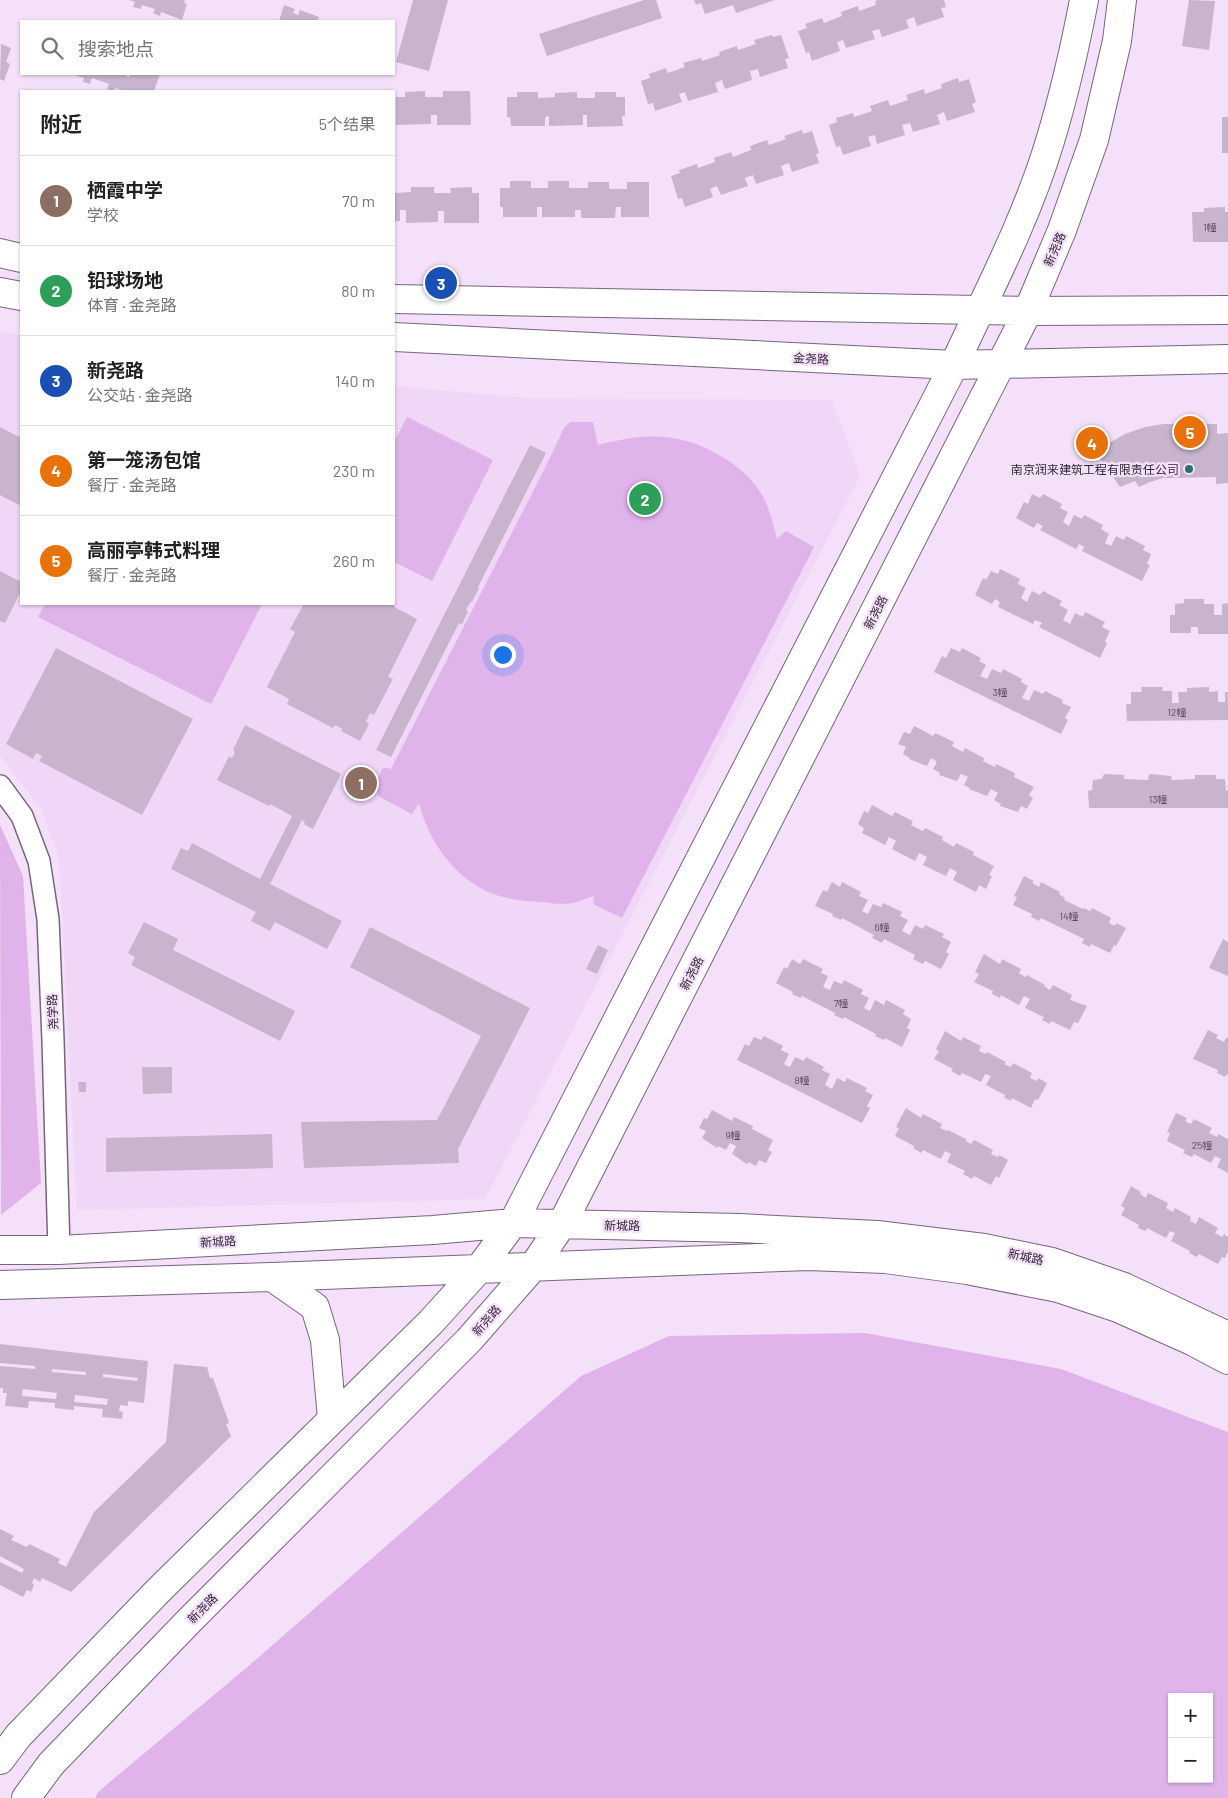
<!DOCTYPE html>
<html lang="zh">
<meta charset="utf-8">
<style>
:root{--surface:#fff;--page:#f2f2f2;--text:#222;--muted:#767676;--line:#e0e0e0;--accent:#297067}
body{margin:0;font-family:Barlow,"Noto Sans SC",sans-serif;background:var(--page);color:var(--text)}
.controls{position:absolute;right:15px;bottom:15px;display:grid;overflow:hidden;border-radius:0px;box-shadow:0 1px 4px #0004}
.controls button{width:45px;height:45px;display:grid;place-items:center;padding:0;border:0;border-bottom:1px solid var(--line);background:var(--surface);color:var(--text);font:25px sans-serif}
.you{position:absolute;left:502px;top:654px;width:18px;height:18px;margin:-12px;border:4px solid #fff;border-radius:50%;background:#1a73e8;box-shadow:0 0 0 8px #1a73e833}
.badge{display:grid;place-items:center;width:32px;height:32px;border-radius:50%;background:var(--accent);color:#fff;font-size:16px;font-weight:700}
.pin{position:absolute;translate:-50% -50%;border:2px solid #fff;box-shadow:0 1px 5px #0006}
.list{margin:0;padding:0;list-style:none}
h2{display:flex;justify-content:space-between;align-items:center;height:65px;margin:0;padding:0 20px;font-size:21px}
h2 small{font-size:16px;font-weight:400;color:var(--muted)}
.list li{display:grid;grid-template-columns:32px 1fr auto;gap:15px;align-items:center;box-sizing:border-box;height:90px;padding:0 20px;border-top:1px solid var(--line)}
.list b{display:block;font-size:19px;white-space:nowrap}
.list p{margin:0;font-size:16px;white-space:nowrap;color:var(--muted)}
.list em{font-size:16px;font-style:normal;color:var(--muted)}
.icon{flex:none;width:28px;height:28px;fill:none;stroke:currentColor;stroke-width:2;stroke-linecap:round;stroke-linejoin:round}
.map{position:relative;flex:none;width:1228px;height:1798px;overflow:hidden}
.search{position:absolute;background:var(--surface);box-shadow:0 1px 4px #0004;left:20px;top:20px;width:375px;height:55px;display:flex;align-items:center;gap:12px;box-sizing:border-box;padding:0 18px;border-radius:0px;color:var(--muted);font-size:19px}
.panel{position:absolute;background:var(--surface);box-shadow:0 1px 4px #0004;left:20px;top:90px;width:375px;height:515px;border-radius:0px}
.map>svg:first-child{display:block}
</style>
<div class="map">
<svg width="1228" height="1798" viewBox="0 0 1228 1798">
<rect width="100%" height="100%" fill="#f5e0fa"/>
<path fill="#f0d6f7" d="M0,331L21,336V604H394V386L538,399L832,400L860,476L485,1199L77,1210L59,858L42,810L0,756Z"/>
<path fill="#e0b3eb" fill-rule="evenodd" d="M407,417L493,460L432,581L394,562V442Z
M570,422H593L598,445C646,433 680,431 724,458C740,468 753,479 762,495C770,509 773,524 777,539L786,531L814,547L622,918L593,904L594,896C587,898 579,902 572,903C562,905 550,903 541,902C522,901 502,899 484,890C451,873 428,839 419,803L412,814L378,796L377,781L383,767L391,769L546,466L564,428Z
M45,604H262L211,704L38,617Z
M0,825L23,876L41,1183L1,1215Z
M865,1333L1061,1369L1228,1432V1798H95L99,1791L245,1669L581,1376L669,1336ZM1172,1697H1209V1779H1172Z"/>
<path fill="#c8b4cd" fill-rule="evenodd" d="M129,0H185L184,3L187,4L182,20L161,12L160,16L153,13L155,9L142,5L141,9L133,7L135,2Z
M413,0H448L429,71L396,62Z
M644,0H656L662,18L547,56L539,34Z
M694,0H775L736,13L733,5L705,14L701,3L696,5Z
M878,0H944L946,7L941,8L944,17L917,26L914,17L906,20L909,28L882,37L879,29L872,31L875,39L846,48L843,40L837,42L840,51L812,61L809,52L806,53L798,31L807,28L805,24L822,18L824,23L842,16L841,12L858,6L859,11L876,5L875,1Z
M1189,0L1215,1L1209,50L1182,46Z
M284,5L295,9L293,13L298,15L300,10L319,17L317,21H279Z
M772,35L773,37L781,35L789,58L785,59L788,68L760,77L758,69L750,71L752,80L725,89L722,80L715,83L718,92L688,101L685,92L679,94L682,102L655,111L653,103L648,104L641,81L650,78L649,74L666,68L668,73L685,67L683,63L701,58L702,61L720,55L719,52L737,46L738,50L756,44L754,40Z
M1,44L11,48L6,62L10,64L4,81L0,79Z
M72,74H123L129,77L130,74H160L154,91H126L115,88L113,91L107,89L109,84L92,78L90,84L83,82L84,78Z
M958,78L959,82L969,79L976,102L972,104L975,112L947,121L944,112L937,115L940,124L913,132L910,123L902,125L905,135L877,144L875,135L868,137L871,146L843,155L840,146L836,147L829,125L837,122L836,118L853,113L854,117L872,111L870,106L888,100L890,106L908,100L906,95L924,89L925,94L942,88L941,84Z
M425,91V97H443V91H470L471,125H437V115H431V124L396,125V97H405V92Z
M517,92H538V98L555,97V93L577,92V98H595V92H616V97H625V116H622L623,126L587,127V115H583V125L549,126V116L545,117V126H511L510,117H507V97H517Z
M1222,117H1228V153H1222Z
M802,130L803,134L812,131L819,153L816,154L819,163L792,172L789,163L781,166L784,175L756,184L753,175L745,178L748,186L721,195L717,186L710,189L713,197L685,207L682,198L678,199L671,176L680,173L679,170L697,164L698,168L715,162L714,158L731,152L733,157L751,150L750,146L767,140L769,145L786,139L784,136Z
M510,181H531V188H548V181H569V188H588V182H609V189H627V182H649V217H621V207H616L615,218H581V210H575V217H542V207H537V217H503V207H500V188H510Z
M411,187H434V193H451L450,188L472,187V193H479V223H444V211H438V222L406,223V210H400V221H394V193L411,192Z
M1225,207V212H1228V242H1193L1192,212H1204V208Z
M1164,424H1217V434L1228,433V483L1216,484V477L1163,478L1150,482L1139,487L1135,481L1120,487L1095,451L1125,434L1145,427Z
M0,427L21,438V506L0,495Z
M530,445L546,453L478,587L479,588L472,602L471,601L466,610L468,612L462,624L459,623L391,757L376,750Z
M1032,494L1040,498L1043,494L1062,504L1060,508L1068,512L1063,522L1069,526L1074,515L1082,519L1084,515L1103,525L1101,529L1109,534L1105,543L1111,546L1116,536L1124,540L1126,536L1145,546L1143,550L1151,554L1147,564L1150,565L1142,581L1082,551L1084,547L1079,544L1076,549L1040,530L1043,526L1037,523L1034,528L1016,518L1024,502L1028,504Z
M1000,569L1020,579L1018,584L1026,588L1021,598L1027,602L1032,591L1040,595L1043,591L1062,601L1059,605L1068,610L1063,620L1070,624L1075,613L1083,617L1085,612L1105,622L1102,627L1110,631L1105,641L1107,643L1100,658L1039,627L1042,623L1035,620L1033,624L998,607L1000,602L995,599L992,604L975,595L983,578L986,580L991,571L998,574Z
M0,571L21,582V591L5,623L0,621Z
M1184,599H1204V604H1214V615H1222V604L1228,603V634H1198V627H1191V633H1170V615H1175V604L1184,603Z
M394,602L396,603L394,607L417,619L388,677L393,679L374,715L370,713L366,722L369,724L360,741L341,731L343,729L335,725L333,728L287,704L289,699L267,687L295,632L290,629L304,604H394Z
M56,648L193,719L142,815L39,761L42,756L36,753L33,759L6,744Z
M951,648L960,652L962,648L981,658L979,661L986,665L980,676L987,679L992,669L1001,673L1003,669L1022,679L1021,682L1028,686L1022,698L1029,701L1034,690L1043,694L1045,691L1063,700L1062,703L1071,707L1065,718L1068,720L1061,734L934,672L942,656L946,658Z
M1141,687H1163L1162,691H1172V703H1179L1178,692H1187V688L1209,687V692L1218,691V702H1225V692H1228V720L1127,721L1126,704H1131V692H1142Z
M245,725L341,774L313,829L304,824L305,822L302,820L270,884L342,921L327,949L275,922L270,931L251,921L256,912L171,869L181,848L188,851L192,843L260,879L292,816L270,804L269,806L217,780L229,756L232,758L235,752L233,750Z
M914,726L933,736L935,733L954,742L952,746L963,752L965,748L984,758L983,761L995,767L996,764L1015,773L1014,777L1034,787L1029,795L1033,798L1027,809L1021,806L1018,812L1000,806L1001,804L994,800L998,793L991,789L987,796L969,789L970,788L964,785L968,777L961,774L957,781L939,775L940,773L933,769L937,762L931,758L927,766L909,759L910,758L903,754L906,747L898,744L904,732L910,734Z
M1104,774L1124,775V779L1148,780L1149,774L1171,776L1172,780L1195,779V775H1216V779H1225L1226,791L1228,790V808H1089L1088,791L1092,790L1093,780L1102,779Z
M872,805L892,816L895,812L913,821L911,825L923,831L925,828L943,837L942,840L954,847L956,843L974,852L973,855L994,866L989,875L992,876L986,889L979,885L976,892L953,880L957,872L950,868L946,876L923,865L927,857L919,853L915,861L892,849L896,841L889,837L885,845L862,833L864,828L858,824L864,811L868,813Z
M1024,876L1034,881L1032,883L1039,887L1041,882L1060,892L1059,894L1065,898L1064,900L1083,909L1084,908L1090,911L1092,908L1111,918L1109,923L1115,926L1116,923L1126,928L1116,946L1114,945L1110,953L1091,944L1090,947L1082,943L1084,939L1041,918L1039,921L1031,917L1032,914L1013,905L1017,897L1014,896Z
M832,882L840,887L842,882L861,892L859,896L868,900L862,911L868,914L873,904L881,907L883,903L902,912L900,916L908,920L902,931L910,935L915,925L923,929L925,925L944,934L942,937L951,942L946,952L949,954L941,969L925,961L923,964L913,959L915,955L884,939L882,943L872,938L874,935L842,918L841,920L832,916L833,914L815,906L823,890L827,892Z
M144,922L178,939L173,950L295,1011L280,1041L131,965L135,957L128,953Z
M370,927L530,1008L458,1149L459,1163L304,1168L301,1122L437,1120L481,1036L350,967Z
M1223,939L1228,942V976L1209,968Z
M598,945L608,950L597,974L586,969Z
M984,954L1000,964L1002,959L1021,969L1019,973L1025,977L1027,975L1045,985L1044,986L1050,990L1053,985L1072,995L1070,1000L1087,1006L1078,1023L1074,1022L1070,1030L1051,1021L1050,1024L1042,1020L1044,1017L1025,1008L1030,999L1024,996L1019,1005L1001,995L1000,998L992,994L993,991L974,982L979,974L975,972Z
M792,959L800,964L803,959L823,969L821,973L828,976L823,987L830,990L834,981L842,984L844,980L863,990L861,994L869,998L864,1008L870,1011L875,1000L884,1005L886,1000L905,1010L903,1014L911,1019L907,1028L910,1030L902,1047L885,1038L884,1040L875,1036L876,1034L844,1017L843,1019L834,1015L835,1013L802,996L801,998L792,994L793,992L776,983L784,967L787,969Z
M1208,1030L1218,1035L1216,1038L1224,1042L1226,1038H1228V1074H1227L1225,1077L1217,1073L1218,1070L1193,1059Z
M945,1031L961,1041L963,1037L981,1046L979,1051L986,1054L987,1052L1006,1062L1004,1064L1011,1067L1013,1063L1032,1073L1030,1078L1037,1081L1038,1078L1047,1083L1038,1100L1035,1099L1031,1108L1012,1098L1011,1101L1004,1097L1005,1095L986,1085L991,1076L985,1074L981,1082L962,1073L960,1076L951,1071L953,1069L934,1059L939,1051L936,1049Z
M764,1036L783,1046L781,1050L789,1054L784,1064L790,1067L795,1057L804,1061L806,1057L824,1067L822,1070L830,1074L825,1085L832,1089L837,1078L845,1082L847,1078L867,1088L865,1091L873,1095L867,1106L870,1108L862,1123L737,1060L745,1044L749,1046L754,1037L761,1040Z
M142,1067H172V1093L143,1094Z
M78,1082H86V1092H79Z
M906,1108L921,1118L923,1114L942,1124L940,1128L947,1131L948,1130L966,1139V1141L971,1144L974,1140L993,1150L991,1154L998,1157L999,1155L1008,1160L999,1178L996,1176L991,1185L974,1176L972,1179L963,1174L965,1171L947,1162L951,1154L945,1151L941,1159L923,1150L921,1153L913,1148L914,1146L895,1136L899,1128L896,1127Z
M712,1110L732,1121L734,1117L753,1126L752,1129L773,1140L768,1150L772,1152L766,1163L759,1160L756,1166L748,1162L747,1164L732,1154L736,1146L730,1143L726,1150L718,1146L717,1148L702,1138L706,1131L699,1128L704,1118L707,1119Z
M1176,1113L1187,1118L1185,1121L1191,1124L1194,1119L1212,1128L1209,1133L1217,1137L1218,1134L1228,1139V1173L1217,1167L1221,1159L1215,1156L1211,1163L1194,1154L1192,1157L1183,1153L1185,1150L1167,1141L1170,1133L1167,1132Z
M272,1134L273,1168L106,1172V1138Z
M1131,1186L1141,1192L1140,1194L1146,1198L1148,1193L1168,1203L1166,1208L1173,1212L1175,1208L1191,1217L1190,1221L1196,1224L1199,1217L1218,1228L1215,1233L1222,1237L1224,1234L1228,1237V1251L1225,1258L1222,1257L1218,1264L1199,1254L1197,1257L1189,1253L1190,1251L1171,1241L1175,1233L1170,1231L1166,1238L1147,1228L1146,1231L1138,1228L1139,1225L1121,1215L1125,1208L1121,1206Z
M0,1344L148,1361L144,1403L128,1401V1406L120,1405L119,1411L123,1412L122,1419L102,1417L103,1409L74,1406V1410L55,1408V1403L29,1401L28,1408L5,1406L7,1393H3V1388H0V1366L35,1369V1366L0,1363ZM52,1369L86,1372V1375L52,1372ZM103,1374L138,1378L137,1381L103,1377ZM23,1389L57,1393L56,1399L22,1396ZM75,1395L108,1399L107,1405L74,1402Z
M174,1364L207,1367L210,1378H213L229,1423L226,1424L231,1436L71,1592L42,1578L40,1582L34,1578L32,1583L34,1585L31,1592L27,1590L23,1597L0,1585V1562L22,1573L24,1569L0,1556V1529L14,1536L11,1540L27,1547L29,1544L60,1559L58,1563L66,1567L94,1512L166,1442Z"/>
<g fill="none" stroke-linecap="round" stroke-linejoin="round">
<g stroke="#78657c" stroke-width="24">
<path id="street" d="M0,786L22,816L39,861L48,919L53,1040L59,1250"/>
</g>
<g stroke="#78657c" stroke-width="30">
<path id="secondary" d="M0,253L21,258
M0,292L21,296
M394,299L1028,311L1228,310
M394,337L954,365L1228,359
M0,1250H59L433,1230L513,1223L739,1228L877,1235L984,1248L1052,1262L1124,1287L1228,1336
M272,1277L315,1307L325,1340L332,1419
M0,1285L272,1277L808,1256L885,1259L967,1270L1058,1288L1118,1308L1192,1341L1228,1360
M0,1760L18,1736L158,1591L431,1322L479,1269L513,1223L954,365C988,292 1027,218 1050,141C1064,95 1075,47 1084,0
M26,1798L51,1764L189,1621L469,1340L533,1267L562,1224L1028,311L1062,230L1094,140L1117,41L1122,0"/>
</g>
<use href="#street" stroke="#fff" stroke-width="21"/>
<use href="#secondary" stroke="#fff" stroke-width="28"/>
</g>
<circle fill="#297067" stroke="#f5e0fa" stroke-width="2" cx="1189" cy="469" r="5"/>
<g text-anchor="middle" dominant-baseline="central" stroke-width="4.5" stroke-linejoin="round" paint-order="stroke">
<g font-size="10" fill="#564b59">
<text x="1210" y="227">1幢</text>
<text x="1000" y="692">3幢</text>
<text x="1177" y="712">12幢</text>
<text x="1158" y="799">13幢</text>
<text x="1069" y="916">14幢</text>
<text x="882" y="927">6幢</text>
<text x="841" y="1003">7幢</text>
<text x="802" y="1080">8幢</text>
<text x="733" y="1135">9幢</text>
<text x="1202" y="1145">25幢</text>
</g>
<g font-size="12" fill="#302832" stroke="#f5e0fa">
<text transform="translate(1054 249) rotate(-67)">新尧路</text>
<text transform="translate(811 358) rotate(3)">金尧路</text>
<text transform="translate(875 612) rotate(-63)">新尧路</text>
<text transform="translate(691 973) rotate(-63)">新尧路</text>
<text transform="translate(52 1012) rotate(-92)">尧学路</text>
<text transform="translate(622 1225) rotate(1)">新城路</text>
<text transform="translate(218 1241) rotate(-3)">新城路</text>
<text transform="translate(1026 1256) rotate(12)">新城路</text>
<text transform="translate(486 1320) rotate(-49)">新尧路</text>
<text transform="translate(202 1608) rotate(-45)">新尧路</text>
</g>
<g font-size="12" fill="#302832" stroke="#f5e0fa" text-anchor="end">
<text x="1179" y="469">南京润来建筑工程有限责任公司</text>
</g>
</g>
</svg>
<div class="controls">
<button>+</button>
<button>−</button>
</div>
<div class="you"></div>
<div class="pin badge" style="left:361px;top:783px;background:#8d6e63">1</div>
<div class="pin badge" style="left:645px;top:499px;background:#2e9e5b">2</div>
<div class="pin badge" style="left:441px;top:283px;background:#1a4fb4">3</div>
<div class="pin badge" style="left:1092px;top:443px;background:#e8710a">4</div>
<div class="pin badge" style="left:1190px;top:432px;background:#e8710a">5</div>
<div class="search"><svg class="icon" aria-label="search" viewBox="0 0 24 24"><circle cx="10" cy="10" r="6"/><path d="M15 15l6 6"/></svg>搜索地点</div>
<section class="panel">
<h2>附近<small>5个结果</small></h2>
<ul class="list">
<li><span class="badge" style="background:#8d6e63">1</span><div><b>栖霞中学</b><p>学校</p></div><em>70 m</em></li>
<li><span class="badge" style="background:#2e9e5b">2</span><div><b>铅球场地</b><p>体育 · 金尧路</p></div><em>80 m</em></li>
<li><span class="badge" style="background:#1a4fb4">3</span><div><b>新尧路</b><p>公交站 · 金尧路</p></div><em>140 m</em></li>
<li><span class="badge" style="background:#e8710a">4</span><div><b>第一笼汤包馆</b><p>餐厅 · 金尧路</p></div><em>230 m</em></li>
<li><span class="badge" style="background:#e8710a">5</span><div><b>高丽亭韩式料理</b><p>餐厅 · 金尧路</p></div><em>260 m</em></li>
</ul>
</section>
</div>
